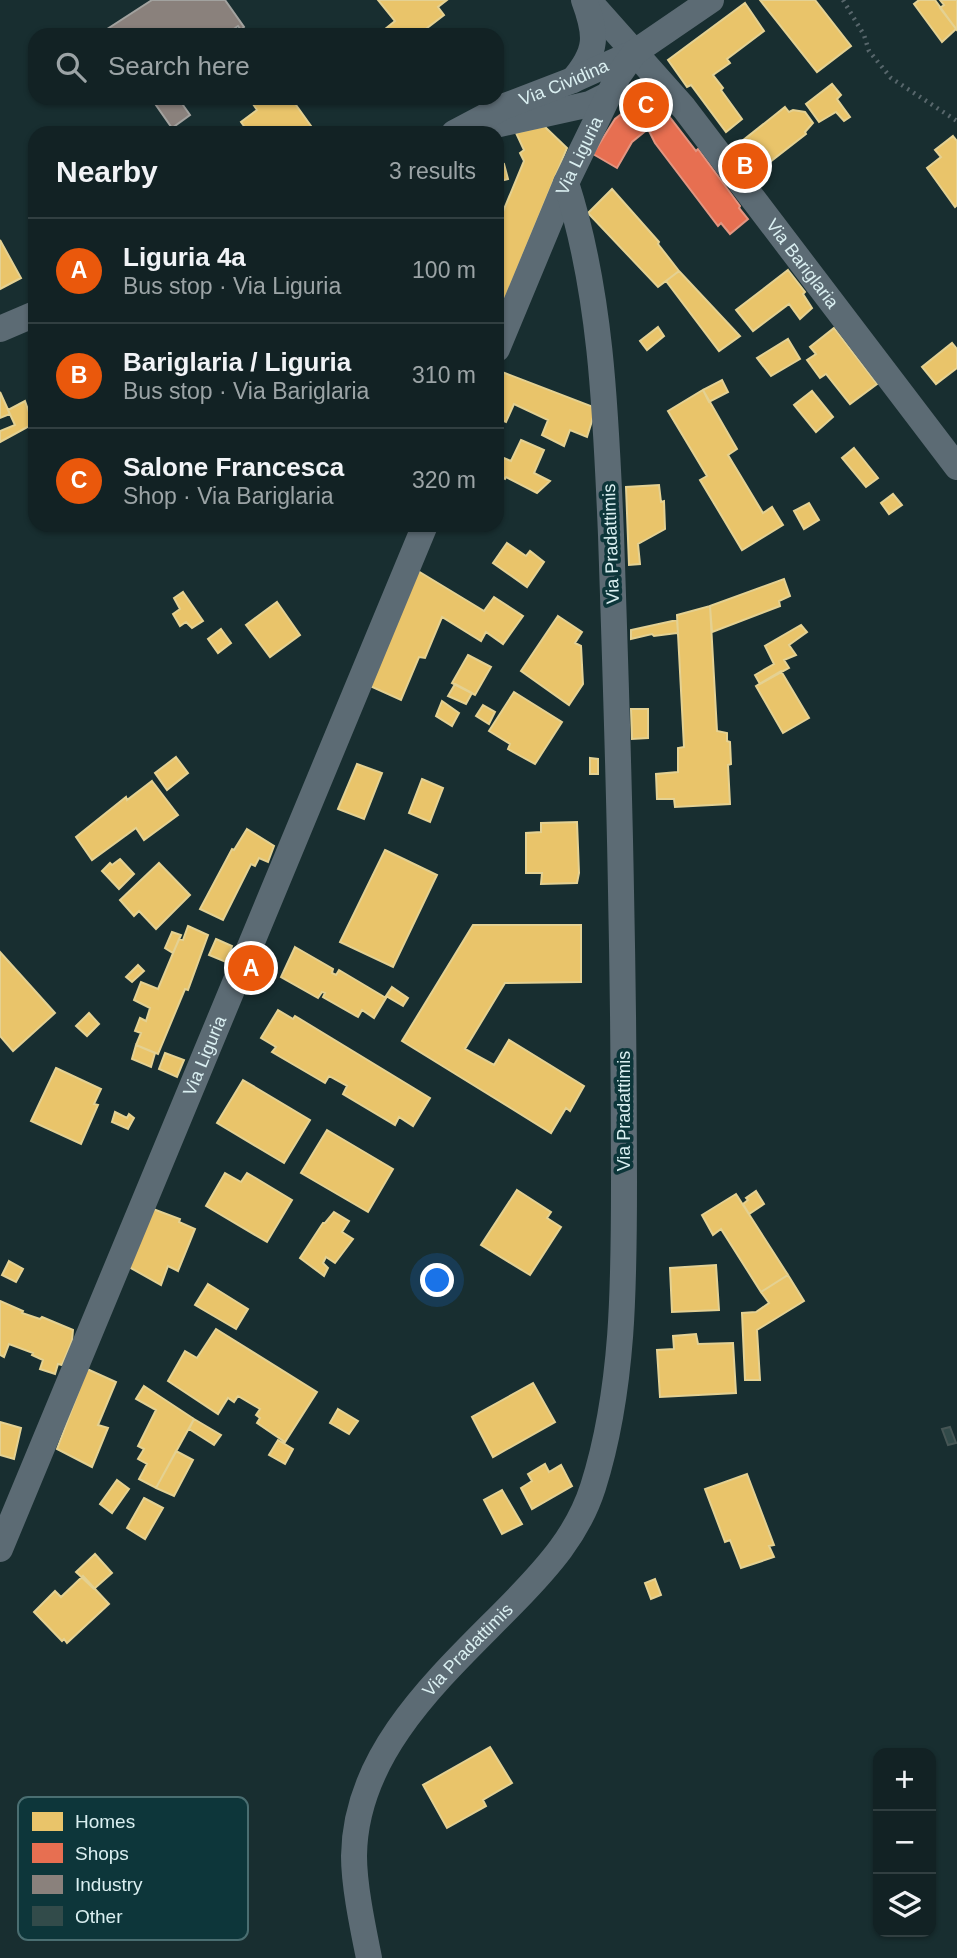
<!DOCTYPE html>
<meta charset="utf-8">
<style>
:root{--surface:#122224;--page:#1b2a2c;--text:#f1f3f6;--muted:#9ca4a6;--line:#313f41;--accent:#ea580c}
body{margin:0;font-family:Arial,sans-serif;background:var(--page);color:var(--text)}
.controls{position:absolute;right:21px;bottom:21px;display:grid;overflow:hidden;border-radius:14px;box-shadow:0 2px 5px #0004}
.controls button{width:63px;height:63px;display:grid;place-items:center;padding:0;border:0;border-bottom:2px solid var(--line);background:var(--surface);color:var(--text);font:35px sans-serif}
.you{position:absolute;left:438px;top:1281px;width:24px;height:24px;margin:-18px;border:5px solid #fff;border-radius:50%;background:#1a73e8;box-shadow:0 0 0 10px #1a73e833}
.badge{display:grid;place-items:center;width:46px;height:46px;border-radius:50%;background:var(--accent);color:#fff;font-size:23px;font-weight:700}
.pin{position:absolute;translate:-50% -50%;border:4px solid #fff;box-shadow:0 2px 7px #0006}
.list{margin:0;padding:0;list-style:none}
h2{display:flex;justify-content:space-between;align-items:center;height:91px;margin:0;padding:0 28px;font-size:30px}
h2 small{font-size:23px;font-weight:400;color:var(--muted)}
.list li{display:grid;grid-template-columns:46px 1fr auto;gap:21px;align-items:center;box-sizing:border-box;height:105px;padding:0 28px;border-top:2px solid var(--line)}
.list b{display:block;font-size:26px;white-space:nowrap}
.list p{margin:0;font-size:23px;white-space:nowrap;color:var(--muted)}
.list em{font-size:23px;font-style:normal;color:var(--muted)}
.icon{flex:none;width:38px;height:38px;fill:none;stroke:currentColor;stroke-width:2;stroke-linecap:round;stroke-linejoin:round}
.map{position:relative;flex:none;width:957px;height:1958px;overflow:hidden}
.search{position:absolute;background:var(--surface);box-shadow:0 2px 5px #0004;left:28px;top:28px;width:476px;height:77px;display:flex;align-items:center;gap:18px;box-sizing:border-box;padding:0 24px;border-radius:21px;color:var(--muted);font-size:26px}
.panel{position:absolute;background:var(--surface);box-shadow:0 2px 5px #0004;left:28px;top:126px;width:476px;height:406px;border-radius:21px}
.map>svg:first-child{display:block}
</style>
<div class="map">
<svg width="957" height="1958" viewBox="0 0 957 1958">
<rect width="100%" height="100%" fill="#182e30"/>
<path fill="#e9c46a" stroke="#e4d192" stroke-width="2" d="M378,0H447L438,7L444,15L418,35H388L384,30L395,21Z
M760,0H815L851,46L817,72Z
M919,0H935L956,29L942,42L914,4Z
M940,0H957V30L940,8L944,5Z
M745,3L764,31L727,59L730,63L713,75L723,88L721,90L742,119L726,132L691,85L687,87L668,60Z
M832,84L841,95L837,99L850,117L844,121L836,112L819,122L806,104Z
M249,98H291L316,133H249L241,122L257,110Z
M785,107L789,112L793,110L805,112L813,123L805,132L806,134L757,172L737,145Z
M544,126L567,148L497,318V226L524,161L520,153L524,150L516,133Z
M953,136L957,141V205L955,207L927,168L941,157L935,150Z
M504,164L508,179L497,182V167Z
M612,189L659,242L658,244L679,271L658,287L588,213Z
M0,240L21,278L0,289Z
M788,270L805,292L803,294L812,308L800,319L789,304L753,331L736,310Z
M679,271L740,336L719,351L666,281Z
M658,327L664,336L647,350L640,341Z
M834,328L877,384L850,404L826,374L820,378L807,360L816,354L810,347Z
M788,339L800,359L771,376L757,358Z
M952,343L957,349V368L936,384L922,367Z
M502,372L596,408L587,437L570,430L564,446L542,435L548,420L514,404L506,422L497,418V385Z
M722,380L728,392L709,402L703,390Z
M703,390L737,449L728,455L763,513L772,507L783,525L742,550L700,480L707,476L668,411Z
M812,391L833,417L816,432L794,405Z
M0,392L10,414L0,418Z
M25,401L33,424L0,442V431L15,425L8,410Z
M521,440L544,450L534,473L550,481L537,493L506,477L505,479L497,475V455L511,461Z
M854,448L878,478L866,487L842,458Z
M659,485L661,502L664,501L665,529L638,544L640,564L629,565L626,487Z
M893,494L902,505L889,514L881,503Z
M809,503L819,520L804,529L794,511Z
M507,543L526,556L530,551L544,562L527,587L493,563Z
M418,571L484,611L494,597L523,616L503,644L486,632L481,641L442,617L425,658L419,657L401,700L370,686Z
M784,579L790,596L779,601L780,606L712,632L710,606Z
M183,592L203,621L192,628L186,622L180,626L173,614L180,609L174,598Z
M277,602L300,635L270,657L246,625Z
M710,606L717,731L727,733V741L730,742L731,764L728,765L730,804L675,807L674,799H657L656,774L678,772V748L684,747L677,615Z
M558,616L582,632L575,643L581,646L583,684L569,705L521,671Z
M677,620L678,633L654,636L652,634L631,639V630Z
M801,625L807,632L789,645L796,655L784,660L789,668L760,684L755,675L774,664L765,646Z
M221,629L231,643L218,653L208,639Z
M468,655L491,667L475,695L452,683Z
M781,671L809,718L783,733L756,686Z
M455,684L472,693L466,704L448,696Z
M514,692L562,722L535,764L508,749L510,744L489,731Z
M442,701L459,713L452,726L436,716Z
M483,705L495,712L489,724L476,716Z
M631,709H648V738L632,739Z
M176,757L188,773L167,790L155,773Z
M590,758L598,759V774H590Z
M357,764L382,773L364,819L338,809Z
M422,779L443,788L430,822L409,813Z
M152,781L178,815L144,840L136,828L92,860L76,837L126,797L127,800Z
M577,822L579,873L577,883L541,884L542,873H526V833L541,832V823Z
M247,829L274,846L268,862L259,858L255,866L251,864L223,920L200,909L232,849L234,850Z
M385,850L437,875L393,967L340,942Z
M120,859L134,874L119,889L102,871L110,863L112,865Z
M159,863L190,895L156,929L139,911L134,916L120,900Z
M473,925H581V982L505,983L465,1049L494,1065L509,1040L584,1086L570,1111L566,1108L551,1133L402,1041Z
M188,926L208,935L188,990L185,989L158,1054L136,1045L141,1033L135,1031L140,1018L146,1021L150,1008L134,1000L141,982L158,989L179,939L183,940Z
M172,932L181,935L173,953L165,948Z
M216,939L232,946L226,962L209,955Z
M295,947L333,969L332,973L336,975L339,970L386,998L374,1018L362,1010L358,1017L323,997L325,993L322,992L318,998L281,977Z
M0,952L55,1013L13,1051L0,1036Z
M138,965L144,971L132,982L126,977Z
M392,987L408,998L403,1006L386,996Z
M278,1010L293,1019L295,1016L430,1098L413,1126L399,1117L395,1125L343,1094L347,1086L329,1076L325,1083L272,1052L276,1047L261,1038Z
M89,1013L99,1024L87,1036L76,1026Z
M136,1045L155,1053L151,1067L132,1059Z
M165,1053L184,1060L177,1077L159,1069Z
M56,1068L101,1089L94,1104L98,1105L81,1144L31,1121Z
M243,1080L310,1120L284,1163L217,1123Z
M115,1112L127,1118L129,1114L134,1118L128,1129L112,1122Z
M327,1130L393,1169L368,1212L301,1173Z
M225,1173L241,1182L247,1173L292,1200L267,1242L206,1206Z
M517,1190L551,1212L547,1218L561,1227L530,1275L481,1245Z
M756,1191L764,1204L749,1214L743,1204L748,1200L746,1198Z
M736,1194L788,1275L761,1292L721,1229L713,1235L702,1215Z
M153,1209L180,1219L179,1222L195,1229L178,1271L168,1266L161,1285L129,1267Z
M334,1212L349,1221L342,1232L353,1239L335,1263L326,1257L323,1263L328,1268L324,1276L300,1258L323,1223H325Z
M9,1261L23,1269L16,1282L2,1275Z
M716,1265L719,1310L672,1312L670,1268Z
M788,1275L804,1301L757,1330L760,1380H745L742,1313L756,1312L769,1303L761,1292Z
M208,1284L248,1309L236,1329L195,1305Z
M0,1301L23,1311L22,1313L40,1319L42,1317L73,1330L72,1341L62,1365L58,1364L55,1374L40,1369L43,1360L32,1355L33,1353L9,1344L4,1357L0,1355Z
M216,1329L317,1392L285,1442L257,1423L260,1418L256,1415L260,1409L238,1396L234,1402L228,1398L218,1414L168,1381L185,1351L197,1358Z
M696,1334L698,1344L733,1343L736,1393L660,1397L657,1350L674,1349L673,1336Z
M87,1369L116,1382L98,1425L108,1428L92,1467L57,1449Z
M533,1383L555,1422L493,1457L472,1417Z
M144,1386L194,1419L156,1488L139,1479L147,1464L138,1459L144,1449L138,1446L156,1410L136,1399Z
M338,1409L358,1421L349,1434L330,1423Z
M194,1419L221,1435L214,1445L189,1429Z
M0,1422L21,1428L14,1459L0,1455Z
M278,1440L293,1449L285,1464L269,1455Z
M176,1451L193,1460L174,1496L156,1488Z
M545,1464L549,1472L561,1465L572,1486L532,1509L521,1488L532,1481L528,1474Z
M747,1474L774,1545L769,1546L774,1557L741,1568L730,1540L725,1542L705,1489Z
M117,1480L129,1489L112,1513L100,1504Z
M502,1490L522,1524L502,1534L484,1500Z
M144,1498L163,1508L145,1539L127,1528Z
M95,1554L112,1573L94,1589L76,1572Z
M83,1576L109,1604L67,1643L64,1639L62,1641L34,1612L55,1591L61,1597Z
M655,1579L661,1595L651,1599L645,1583Z
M490,1747L512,1783L483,1800L486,1806L447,1828L423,1785Z"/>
<path fill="#e76f51" stroke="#e39581" stroke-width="2" d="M643,97L655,98L696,151L698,149L740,206L739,208L748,219L730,234L721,223L718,226L655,143L648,129L632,142L617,168L593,154L615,119Z"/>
<path fill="#8a817c" stroke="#a2a29f" stroke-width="2" d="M152,0H225L244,27L241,30L238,26L225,35H98Z
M151,98H178L190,115L172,128Z"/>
<path fill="#324b4a" stroke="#465655" stroke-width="2" d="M950,1427L956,1443L948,1445L942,1429Z"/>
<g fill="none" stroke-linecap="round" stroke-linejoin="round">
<path stroke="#58676c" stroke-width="4.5" stroke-dasharray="2 5" stroke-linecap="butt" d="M843,0L864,35L869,51L891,78L957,121"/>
<g stroke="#5c6b74" stroke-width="26">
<path id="s1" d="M588,0L684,108L957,467"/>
<path d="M573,80C598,51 597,35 584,0"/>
<path d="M482,128L590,104L608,95"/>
<path id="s2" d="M454,133L505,106L573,80L633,53"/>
<path d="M0,329L35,314"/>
<path id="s3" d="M497,349L566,183L618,76L635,52L711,0"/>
<path id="s4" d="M0,1549L425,525"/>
<path id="s5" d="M369,1958C363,1928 354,1886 354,1856C355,1749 446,1672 514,1602C548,1567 578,1534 593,1487C624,1389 624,1283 624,1181C624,1084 623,988 621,891C619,772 615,653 611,535C606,419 602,294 566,183"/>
</g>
</g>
<g text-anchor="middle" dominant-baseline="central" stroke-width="7" stroke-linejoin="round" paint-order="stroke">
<g font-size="18" fill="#daeff1" stroke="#0d363a">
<text stroke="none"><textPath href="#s2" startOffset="121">Via Cividina</textPath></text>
<text stroke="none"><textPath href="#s3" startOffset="210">Via Liguria</textPath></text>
<text stroke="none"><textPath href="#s1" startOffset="340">Via Bariglaria</textPath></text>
<text transform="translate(611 544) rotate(-92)">Via Pradattimis</text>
<text stroke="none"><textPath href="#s4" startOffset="534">Via Liguria</textPath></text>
<text transform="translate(624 1111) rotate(-90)">Via Pradattimis</text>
<text stroke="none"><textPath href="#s5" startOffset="345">Via Pradattimis</textPath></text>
</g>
</g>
<rect x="18" y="1797" width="230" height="143" rx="10" fill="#0d363a" stroke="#4a6e71" stroke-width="2"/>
<rect x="32" y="1812" width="31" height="19" fill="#e9c46a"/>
<rect x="32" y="1843" width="31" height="20" fill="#e76f51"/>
<rect x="32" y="1875" width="31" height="19" fill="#8a817c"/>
<rect x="32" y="1906" width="31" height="20" fill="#324b4a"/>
<g font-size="19" fill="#daeff1">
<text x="75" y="1828">Homes</text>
<text x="75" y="1860">Shops</text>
<text x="75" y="1891">Industry</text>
<text x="75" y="1923">Other</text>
</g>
</svg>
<div class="controls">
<button>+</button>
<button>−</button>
<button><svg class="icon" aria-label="layers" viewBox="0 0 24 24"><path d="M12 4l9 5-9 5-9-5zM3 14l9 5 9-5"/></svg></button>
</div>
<div class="you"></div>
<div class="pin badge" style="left:251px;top:968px">A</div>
<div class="pin badge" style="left:745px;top:166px">B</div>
<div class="pin badge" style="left:646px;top:105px">C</div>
<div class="search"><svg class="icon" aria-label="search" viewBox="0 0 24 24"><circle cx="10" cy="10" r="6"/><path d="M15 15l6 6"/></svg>Search here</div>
<section class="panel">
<h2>Nearby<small>3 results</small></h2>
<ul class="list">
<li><span class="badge">A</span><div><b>Liguria 4a</b><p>Bus stop · Via Liguria</p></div><em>100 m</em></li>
<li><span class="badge">B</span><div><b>Bariglaria / Liguria</b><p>Bus stop · Via Bariglaria</p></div><em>310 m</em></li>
<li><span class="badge">C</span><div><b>Salone Francesca</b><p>Shop · Via Bariglaria</p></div><em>320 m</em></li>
</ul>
</section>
</div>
